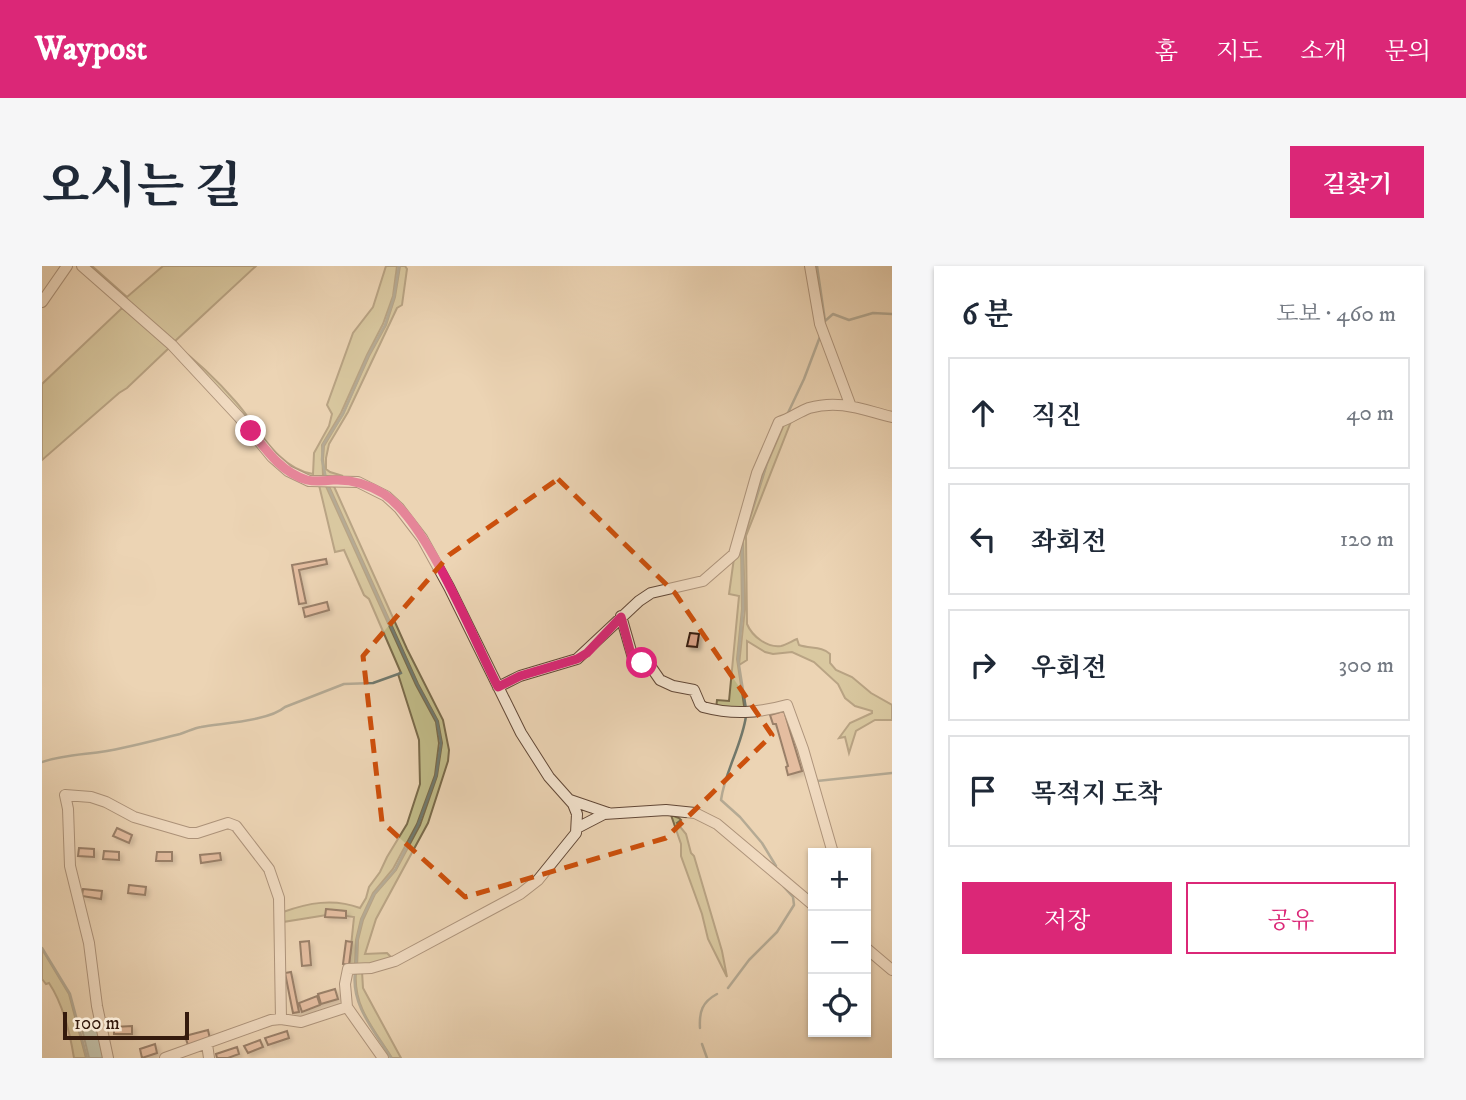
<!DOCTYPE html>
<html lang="ko">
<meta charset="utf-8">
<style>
:root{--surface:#fff;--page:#f6f6f7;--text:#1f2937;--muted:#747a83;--line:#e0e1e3;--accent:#db2777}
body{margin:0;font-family:"IM FELL DW Pica","Noto Serif KR",serif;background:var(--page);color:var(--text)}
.controls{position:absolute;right:21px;bottom:21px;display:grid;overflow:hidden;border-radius:0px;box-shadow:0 2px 5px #0004}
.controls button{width:63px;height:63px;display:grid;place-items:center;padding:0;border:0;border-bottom:2px solid var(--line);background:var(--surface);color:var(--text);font:35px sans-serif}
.scale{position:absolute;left:21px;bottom:18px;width:126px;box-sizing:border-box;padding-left:7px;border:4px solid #341a0d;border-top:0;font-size:19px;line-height:24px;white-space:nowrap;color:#341a0d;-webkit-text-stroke:5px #f3e3ce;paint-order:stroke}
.stop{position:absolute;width:21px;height:21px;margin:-16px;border:5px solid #db2777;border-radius:50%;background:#fff}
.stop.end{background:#db2777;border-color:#fff;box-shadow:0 2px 7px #0008}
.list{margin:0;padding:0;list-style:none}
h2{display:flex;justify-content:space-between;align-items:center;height:91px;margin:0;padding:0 28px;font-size:30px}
h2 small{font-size:23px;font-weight:400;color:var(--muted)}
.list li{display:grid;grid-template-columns:46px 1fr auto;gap:21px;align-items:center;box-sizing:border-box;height:112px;margin:0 14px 14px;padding:0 14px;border:2px solid var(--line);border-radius:0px}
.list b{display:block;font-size:26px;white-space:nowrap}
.list em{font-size:23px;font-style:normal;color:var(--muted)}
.actions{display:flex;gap:14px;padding:21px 28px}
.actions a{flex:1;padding:16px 0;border:2px solid var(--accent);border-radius:0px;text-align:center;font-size:24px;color:var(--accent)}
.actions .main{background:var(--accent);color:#fff}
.icon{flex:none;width:38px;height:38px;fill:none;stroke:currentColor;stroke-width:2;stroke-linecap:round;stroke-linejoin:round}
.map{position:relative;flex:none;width:850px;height:792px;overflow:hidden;border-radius:0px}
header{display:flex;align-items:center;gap:42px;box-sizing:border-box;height:98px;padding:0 35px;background:var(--accent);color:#fff}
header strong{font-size:33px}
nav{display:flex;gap:38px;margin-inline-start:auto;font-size:24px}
.intro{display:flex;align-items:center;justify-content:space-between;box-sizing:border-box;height:168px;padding:0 42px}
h1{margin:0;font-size:49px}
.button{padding:18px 32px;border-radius:0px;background:var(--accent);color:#fff;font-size:24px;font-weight:700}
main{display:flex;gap:42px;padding:0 42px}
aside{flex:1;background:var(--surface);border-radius:0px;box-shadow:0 2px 5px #0004}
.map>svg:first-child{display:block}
</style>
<header>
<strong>Waypost</strong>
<nav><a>홈</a><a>지도</a><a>소개</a><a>문의</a></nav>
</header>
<div class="intro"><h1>오시는 길</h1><a class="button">길찾기</a></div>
<main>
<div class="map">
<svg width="850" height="792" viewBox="0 0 850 792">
<defs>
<filter id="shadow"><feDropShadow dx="3" dy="3" stdDeviation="2" flood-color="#0004"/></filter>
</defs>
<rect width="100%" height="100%" fill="#ecd4b4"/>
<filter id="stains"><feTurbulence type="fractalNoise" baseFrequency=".00286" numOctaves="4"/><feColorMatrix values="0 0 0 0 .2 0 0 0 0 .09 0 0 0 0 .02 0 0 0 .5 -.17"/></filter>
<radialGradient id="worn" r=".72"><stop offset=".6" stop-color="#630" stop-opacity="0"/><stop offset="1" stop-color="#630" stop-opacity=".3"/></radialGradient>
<path fill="#c0ba87" stroke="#7a6a4a" stroke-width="2" d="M45,0H50L85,31L121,0H214L131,77C154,94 175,114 194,136C216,161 235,202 271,208L272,187L287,160L290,148L285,139L311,67L331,41L344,0H355L351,30L341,58L325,89L299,147L280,179L281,210H264L248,204Z
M358,0H363L365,3L360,39L355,42L306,146L287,178L284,192V203L288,206L301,210H283L281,193L282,180L301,148L327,90L344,59L353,31Z
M80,42L128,81L85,122L77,127L0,194V118Z
M750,153L704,270L705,358C710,370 725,382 739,380C744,379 750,375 755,373L757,379C768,383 780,380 788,388V397L794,404L810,411L829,427L850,439V454H833L814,465L807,487L803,471L797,472L808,457L830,447V445L813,440L803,432L796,418L772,396L750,386L731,388L723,386L705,375V394L697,399L703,342L701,275L725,198L743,156Z
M723,198L699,276L700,343L695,393L703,446L674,443L675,434L687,435L697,330L687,328L692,292L698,269Z
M290,216L365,383L401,454L407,484L406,495L386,557L334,653L323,688L345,687L351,693L315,702L316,674L321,654L333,628L354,604L378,559L395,510L400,477L396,455L376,418L286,218Z
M283,218L374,419L394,456L397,477L393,509L375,558L351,603L331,627L319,653L314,674L313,699L307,700L312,651L291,648L241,656V646C266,637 291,632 318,642L324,632L327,621L338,606L345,591L365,558L378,518L377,474L356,408L359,407L327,333L322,329L302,284L293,286L277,219Z
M629,549L637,552L639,554L635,557L644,568L649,587L652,590L680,685L685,711L666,673L660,648L639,590V578Z
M0,683L27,728L44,792H32C28,767 21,738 7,717L4,718L0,713Z
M320,705L321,722L359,792H350C332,763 311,741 314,706Z"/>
<path fill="#99b8ad" stroke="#71796d" stroke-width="2" d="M56,757L64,792H47L39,759Z"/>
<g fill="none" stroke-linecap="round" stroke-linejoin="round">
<path stroke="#71796d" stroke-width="2.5" d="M775,0L783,55
M783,55L791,48L807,54L831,47L850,48
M745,149L762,113L779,68
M710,243L726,193
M700,276L701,343L696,393L704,443
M704,450C700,479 683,505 679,534L698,551L720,577L734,600
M0,496C26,487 53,489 80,482C100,478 118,473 138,468C145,466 152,462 159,461C181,457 227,455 243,441L302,418L331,417L359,407
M775,517V515L850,507
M0,682L28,728L45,792
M314,700L315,674L320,653L332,628L353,604L376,559L394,510L399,477L395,455L375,418L286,221L280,194L281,179L301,148L326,90L343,59L352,31L357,0
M313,707C309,740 333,765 349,792
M686,722L707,694L735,666L752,639L751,631L742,621
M658,762C657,746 660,736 675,728
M660,778L665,792"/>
</g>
<path fill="#daa287" stroke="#341a0d" stroke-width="2" filter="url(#shadow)" d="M284,293L285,298L257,304L264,337L257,338L250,299Z
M285,336L287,344L263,351L261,342Z
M648,367L657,368L655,381L645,380Z
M742,445L760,505L746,509L744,501L746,500L734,458H731L728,449Z
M75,562L90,569L87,577L71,570Z
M37,582L52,583V591L36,590Z
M62,585L77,586V594L61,593Z
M115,586H130V595H114Z
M178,587L179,594L159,597L158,589Z
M87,619L104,621L103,629L86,627Z
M41,623L60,625L59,633L40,630Z
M284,643L304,645V652L283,651Z
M267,675L269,699L260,700L258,676Z
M304,675L310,676L307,699L301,698Z
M249,706L257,746L251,747L243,707Z
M293,723L296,733L279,738L276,728Z
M275,730L278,739L260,746L257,737Z
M90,760V768H72V761Z
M166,764L168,773L146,779L143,770Z
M245,765L247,772L226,779L223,772Z
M218,774L221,781L206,787L202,780Z
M113,778L115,787L100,792L98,783Z
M195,781L197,788L186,792H175L174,788Z"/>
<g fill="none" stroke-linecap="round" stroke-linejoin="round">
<g stroke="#624837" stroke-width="12">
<path id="minor" d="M40,0L130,79L197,151L230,191L246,205L267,215L316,216L344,230L357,242L380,272L407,321L479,467L507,511L531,538L535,548L534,567L496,614L478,628L353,695L329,702L306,703L303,718L305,741L341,792
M768,0L778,58L808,138
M0,36L25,0
M579,350L591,392L609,401L618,414L631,420L652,424L658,438L661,441C691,449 716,447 745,439L761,483L791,587
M456,421L478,410L535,393L597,335L609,327L661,315L692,288L715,207L737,156C748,153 756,146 767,142C798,133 821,144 850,151
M528,534L566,547
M535,562L562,548L624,544L653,547L675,558L771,639
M824,682L850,704
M165,778L167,792
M66,792L55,740L47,677L28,600L26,543L23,529L49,531L64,536L92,551L147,567H155L186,557L194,560L227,603L237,632L239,753
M123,792L229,754L239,753L259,756L305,741"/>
</g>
<use href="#minor" stroke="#f3e3ce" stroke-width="10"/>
</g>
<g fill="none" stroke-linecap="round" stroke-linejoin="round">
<path stroke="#db2777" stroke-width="9" d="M209,165C224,184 240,207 265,214C273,216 283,215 291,214C310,213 326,218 342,228C387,258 430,371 456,421L478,410L535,393L545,387L579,351L590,392L600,397"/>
</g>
<path d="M0 0H850V792H0ZM516,213L633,327L730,469L624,572L423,631L340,556L321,390L407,289Z" fill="#ecd4b4" fill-opacity=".55" fill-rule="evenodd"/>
<path fill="none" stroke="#cd500c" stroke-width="5" stroke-dasharray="14 9" stroke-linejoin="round" d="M516,213L633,327L730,469L624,572L423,631L340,556L321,390L407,289Z"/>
<rect width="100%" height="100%" filter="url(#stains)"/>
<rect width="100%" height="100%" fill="url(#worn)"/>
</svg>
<div class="controls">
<button>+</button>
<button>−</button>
<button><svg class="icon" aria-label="locate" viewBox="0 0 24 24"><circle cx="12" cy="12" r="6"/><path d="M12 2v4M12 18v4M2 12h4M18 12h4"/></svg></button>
</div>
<div class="scale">100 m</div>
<div class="stop" style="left:600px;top:397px"></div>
<div class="stop end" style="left:209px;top:165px"></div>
</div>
<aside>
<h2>6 분<small>도보 · 460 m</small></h2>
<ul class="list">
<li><svg class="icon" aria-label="ahead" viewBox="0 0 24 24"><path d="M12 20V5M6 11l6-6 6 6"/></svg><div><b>직진</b></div><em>40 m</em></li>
<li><svg class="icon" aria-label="left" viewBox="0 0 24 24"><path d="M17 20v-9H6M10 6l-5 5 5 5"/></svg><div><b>좌회전</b></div><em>120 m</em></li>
<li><svg class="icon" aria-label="right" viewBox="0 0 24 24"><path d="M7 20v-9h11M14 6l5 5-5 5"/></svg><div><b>우회전</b></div><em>300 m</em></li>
<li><svg class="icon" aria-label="arrive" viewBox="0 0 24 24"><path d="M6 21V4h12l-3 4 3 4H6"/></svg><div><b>목적지 도착</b></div></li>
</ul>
<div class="actions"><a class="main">저장</a><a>공유</a></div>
</aside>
</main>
